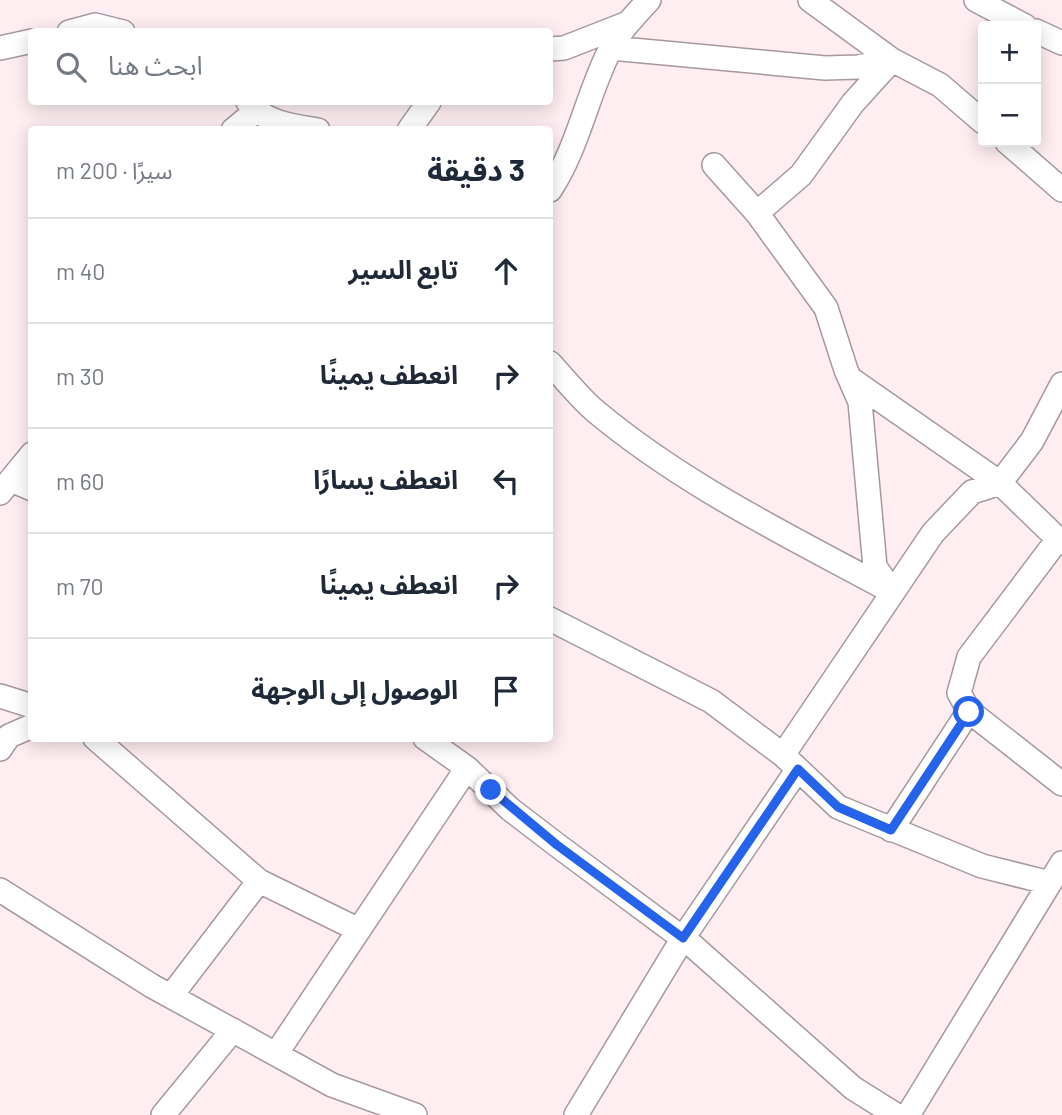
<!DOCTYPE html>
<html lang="ar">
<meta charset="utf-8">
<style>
:root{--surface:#fff;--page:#f2f2f3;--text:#1f2937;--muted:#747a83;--line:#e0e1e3}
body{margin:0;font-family:Barlow,"Noto Sans Arabic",sans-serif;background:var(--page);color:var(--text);direction:rtl}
.controls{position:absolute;right:21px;top:21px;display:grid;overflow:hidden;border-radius:7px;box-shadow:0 4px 18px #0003}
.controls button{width:63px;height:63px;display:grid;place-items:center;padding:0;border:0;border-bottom:2px solid var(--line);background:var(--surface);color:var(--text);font:35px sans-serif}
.stop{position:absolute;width:21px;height:21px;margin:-16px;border:5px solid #2563eb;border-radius:50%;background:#fff}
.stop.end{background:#2563eb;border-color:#fff;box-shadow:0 2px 7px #0008}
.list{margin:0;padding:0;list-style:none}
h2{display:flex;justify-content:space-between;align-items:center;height:91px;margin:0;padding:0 28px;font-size:30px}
h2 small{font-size:23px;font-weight:400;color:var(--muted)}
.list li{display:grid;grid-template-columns:46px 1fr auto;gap:21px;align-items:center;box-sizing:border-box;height:105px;padding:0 28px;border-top:2px solid var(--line)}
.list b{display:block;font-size:26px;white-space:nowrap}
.list em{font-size:23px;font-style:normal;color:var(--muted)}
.icon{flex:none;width:38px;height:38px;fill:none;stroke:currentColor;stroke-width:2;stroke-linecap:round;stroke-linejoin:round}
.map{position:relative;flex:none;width:1062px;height:1115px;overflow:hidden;direction:ltr}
.search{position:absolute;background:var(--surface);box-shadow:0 4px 18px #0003;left:28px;top:28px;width:525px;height:77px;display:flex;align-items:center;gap:18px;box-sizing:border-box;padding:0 24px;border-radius:7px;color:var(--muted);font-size:26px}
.panel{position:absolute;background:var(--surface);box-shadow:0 4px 18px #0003;left:28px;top:126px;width:525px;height:616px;border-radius:7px;direction:rtl}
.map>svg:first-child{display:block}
</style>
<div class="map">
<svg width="1062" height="1115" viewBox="0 0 1062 1115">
<rect width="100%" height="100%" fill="#feeef1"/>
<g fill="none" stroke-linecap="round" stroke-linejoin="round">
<g stroke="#a6989b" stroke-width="26">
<path id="minor" d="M810,0L892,60L940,85L983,122
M976,0L1025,26
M1036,31L1062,43
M69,32L95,25L123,32
M0,48L32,41
M611,48L825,68L858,67L892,60
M550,49L564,48L628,23
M248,102C265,123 292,126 318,130
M233,130L256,111
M409,130L429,102
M1007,142L1062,190
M714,165L757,213L826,308L846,370L860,402L875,567L893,592
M550,190C577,149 586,100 607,56C616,35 633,17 649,0
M757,213L801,175L853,103L892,60
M550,363C564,378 578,396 594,410C682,484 787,535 887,589
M852,380L1000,483L1062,543
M11,480L32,489
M0,493L32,454
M550,619L711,701L783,755L838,807L982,866L1050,883
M0,696L32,706
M969,711L1062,784
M95,738L259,881L359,930
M425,738L467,768L510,809L557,845L693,946L853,1088L896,1115
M0,749L9,736L32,726
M783,755L933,533L972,492L1000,483L1032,441L1062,384
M891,830L969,711L959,693L969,657L1058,539
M0,890L152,986L332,1085L415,1115
M171,996L259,881
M276,1054L467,768
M163,1115L233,1030
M576,1115L683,938L798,769
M908,1115L1062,863"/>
</g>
<use href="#minor" stroke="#fff" stroke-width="23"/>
</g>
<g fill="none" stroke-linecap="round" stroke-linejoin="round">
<path stroke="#2563eb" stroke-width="9" d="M491,790L557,845L683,938L798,769L838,807L891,830L969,712"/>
</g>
</svg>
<div class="controls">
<button>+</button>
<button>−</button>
</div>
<div class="stop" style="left:969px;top:712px"></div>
<div class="stop end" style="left:491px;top:790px"></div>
<div class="search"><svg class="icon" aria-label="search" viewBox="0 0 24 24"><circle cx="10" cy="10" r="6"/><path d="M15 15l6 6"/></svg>ابحث هنا</div>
<section class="panel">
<h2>3 دقيقة<small>سيرًا · 200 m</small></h2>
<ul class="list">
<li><svg class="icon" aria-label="ahead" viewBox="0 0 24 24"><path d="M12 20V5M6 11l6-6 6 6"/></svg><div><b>تابع السير</b></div><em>40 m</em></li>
<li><svg class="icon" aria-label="right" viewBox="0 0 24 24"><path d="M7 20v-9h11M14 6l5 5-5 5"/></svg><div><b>انعطف يمينًا</b></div><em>30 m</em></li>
<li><svg class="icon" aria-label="left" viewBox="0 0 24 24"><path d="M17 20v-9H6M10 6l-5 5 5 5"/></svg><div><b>انعطف يسارًا</b></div><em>60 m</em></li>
<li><svg class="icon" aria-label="right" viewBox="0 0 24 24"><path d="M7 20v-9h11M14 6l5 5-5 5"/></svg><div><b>انعطف يمينًا</b></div><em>70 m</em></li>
<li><svg class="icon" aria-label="arrive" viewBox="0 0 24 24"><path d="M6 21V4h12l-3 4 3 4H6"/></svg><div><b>الوصول إلى الوجهة</b></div></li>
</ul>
</section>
</div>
